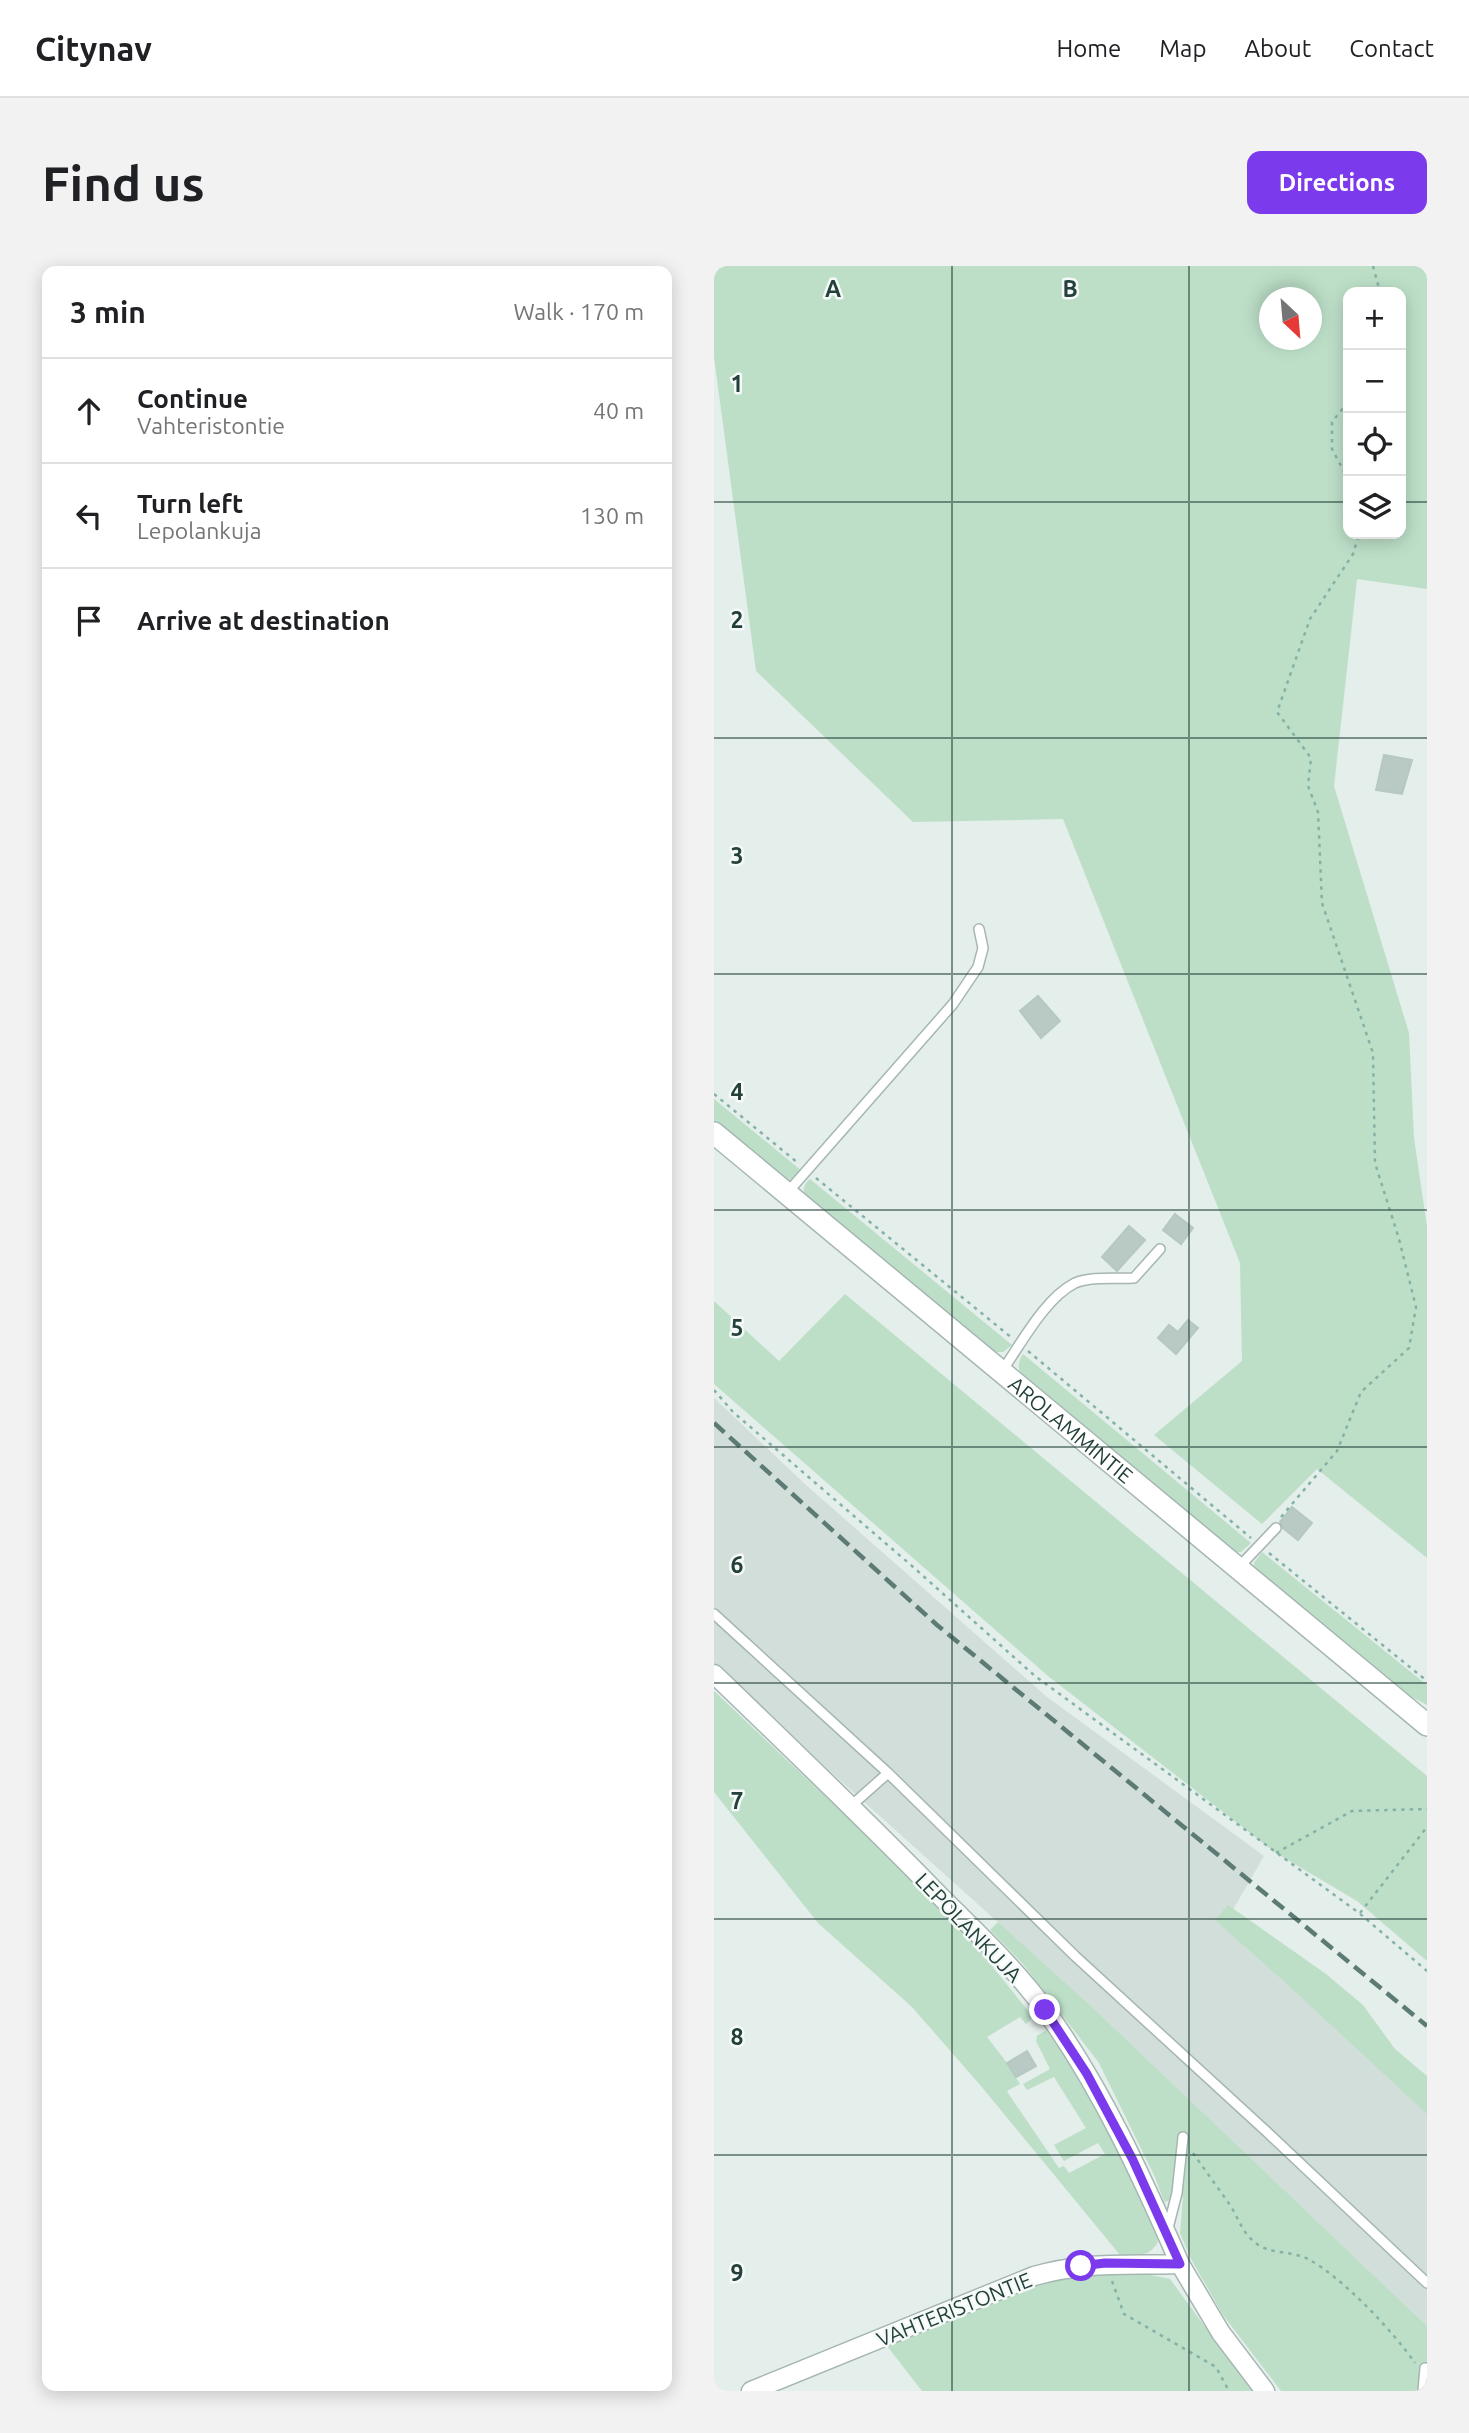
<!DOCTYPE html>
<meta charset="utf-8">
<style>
:root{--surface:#fff;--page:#f2f2f2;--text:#202124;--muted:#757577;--line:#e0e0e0;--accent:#7c3aed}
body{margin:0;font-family:Ubuntu,sans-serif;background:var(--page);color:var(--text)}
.controls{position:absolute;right:21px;top:21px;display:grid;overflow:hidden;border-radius:14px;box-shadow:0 4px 18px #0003}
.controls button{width:63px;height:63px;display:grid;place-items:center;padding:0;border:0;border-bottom:2px solid var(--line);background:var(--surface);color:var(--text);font:35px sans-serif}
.compass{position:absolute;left:545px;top:21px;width:63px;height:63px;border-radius:50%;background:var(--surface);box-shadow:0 4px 18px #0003;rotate:154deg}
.stop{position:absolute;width:21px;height:21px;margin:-16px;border:5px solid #7c3aed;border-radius:50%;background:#fff}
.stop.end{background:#7c3aed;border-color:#fff;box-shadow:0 2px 7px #0008}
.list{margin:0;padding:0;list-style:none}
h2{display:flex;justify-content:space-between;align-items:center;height:91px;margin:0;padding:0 28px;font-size:30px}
h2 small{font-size:23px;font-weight:400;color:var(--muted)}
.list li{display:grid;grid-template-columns:46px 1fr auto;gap:21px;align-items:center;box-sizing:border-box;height:105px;padding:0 28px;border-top:2px solid var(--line)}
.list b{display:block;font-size:26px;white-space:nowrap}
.list p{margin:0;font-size:23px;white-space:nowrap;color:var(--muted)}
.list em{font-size:23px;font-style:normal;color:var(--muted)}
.icon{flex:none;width:38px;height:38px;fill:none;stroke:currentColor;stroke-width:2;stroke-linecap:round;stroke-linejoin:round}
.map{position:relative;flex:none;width:713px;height:2125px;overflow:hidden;border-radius:14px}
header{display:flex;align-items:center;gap:42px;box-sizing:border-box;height:98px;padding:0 35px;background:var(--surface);border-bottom:2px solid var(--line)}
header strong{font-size:33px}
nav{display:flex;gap:38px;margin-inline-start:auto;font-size:24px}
.intro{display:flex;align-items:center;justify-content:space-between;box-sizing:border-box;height:168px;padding:0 42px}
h1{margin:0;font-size:49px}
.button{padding:18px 32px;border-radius:14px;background:var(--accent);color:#fff;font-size:24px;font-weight:700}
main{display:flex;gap:42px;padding:0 42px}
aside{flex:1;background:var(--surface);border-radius:14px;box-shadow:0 4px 18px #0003}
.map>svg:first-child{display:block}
</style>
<header>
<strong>Citynav</strong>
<nav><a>Home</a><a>Map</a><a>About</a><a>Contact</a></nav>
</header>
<div class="intro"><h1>Find us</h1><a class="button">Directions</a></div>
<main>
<aside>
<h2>3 min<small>Walk · 170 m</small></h2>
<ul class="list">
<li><svg class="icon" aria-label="ahead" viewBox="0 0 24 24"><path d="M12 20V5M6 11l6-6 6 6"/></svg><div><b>Continue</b><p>Vahteristontie</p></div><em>40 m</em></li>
<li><svg class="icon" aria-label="left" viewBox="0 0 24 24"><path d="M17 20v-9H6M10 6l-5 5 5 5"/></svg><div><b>Turn left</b><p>Lepolankuja</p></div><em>130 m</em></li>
<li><svg class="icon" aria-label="arrive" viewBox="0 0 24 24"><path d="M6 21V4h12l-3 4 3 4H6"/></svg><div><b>Arrive at destination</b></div></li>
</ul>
</aside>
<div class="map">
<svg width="713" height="2125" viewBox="0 0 713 2125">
<rect width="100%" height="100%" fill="#e4eeea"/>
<path fill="#d2ded9" d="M0,1132L92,1219L333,1431L550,1590L517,1647L713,1838V2060L376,1739L89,1481L0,1398Z"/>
<path fill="#bddfc8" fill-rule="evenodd" d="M0,0H713V323L643,313L620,520L695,767L700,872L713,961V1292L603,1203L548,1258L440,1169L528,1095L526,997L349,553L199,556L42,405L0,91ZM634,26H687V268H634ZM556,32H598V74H556Z
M0,833L89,906L82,912L74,914L67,911L0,856Z
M96,913L298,1079L289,1086H278L91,932C89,923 89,919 96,913Z
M131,1028L713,1510V1695L643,1635L562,1587L334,1410L0,1118V1035L65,1095Z
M309,1088L537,1277L527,1286H521L308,1110C303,1102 304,1096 309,1088Z
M548,1286L713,1419V1439L694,1429L541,1303L540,1297Z
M0,1425L132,1550L258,1675L319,1751L312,1758L306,1751L273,1771L293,1797L306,1818L293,1825L296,1830L345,1902L350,1900L355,1907L391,1888L384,1877L350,1895L340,1879L372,1862L340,1811L313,1824L309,1818L336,1803L322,1775L323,1770L332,1764C378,1827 412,1896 442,1967L444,1976C435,1992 422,1990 406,1989L267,1820L198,1741L104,1657L0,1526Z
M514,1639L612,1708L649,1739L681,1783L713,1810V1848L574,1719L501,1654Z
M284,1656L376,1739L713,2060V2125H567L509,2049L477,1993L466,1967L469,1931L450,1936L441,1911L385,1797L309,1698L276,1664Z
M408,2003L456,2013L538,2125H208L170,2076L323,2014Z"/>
<path fill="#b9c9c3" stroke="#b6c8c2" stroke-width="2" d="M670,489L698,494L688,528L662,524Z
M324,730L346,755L327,772L306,745Z
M461,948L479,962L467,978L449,964Z
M415,960L431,974L403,1005L388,991Z
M474,1054L484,1062L462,1088L444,1072L455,1059L464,1066Z
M578,1241L598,1257L584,1274L569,1262L566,1256Z
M313,1785L322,1800L302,1811L293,1797Z"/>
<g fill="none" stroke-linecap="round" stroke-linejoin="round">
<g stroke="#a6b6b2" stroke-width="12">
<path id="service" d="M73,927L239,738L264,701L269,682L265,663
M288,1105C307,1078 331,1032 361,1017C377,1010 402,1013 420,1012L446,983
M525,1301L562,1262
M0,1348L174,1507L361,1690L553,1866L713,2017
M138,1539L174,1507
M453,1966L463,1927L469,1871
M709,2125L711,2102"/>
</g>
<g stroke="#a6b6b2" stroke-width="21">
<path id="minor" d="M0,1408C76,1481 151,1553 224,1628C261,1665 301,1702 332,1745C388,1823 428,1911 466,1998
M37,2125L320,2010C372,1995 414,2000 466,1998L507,2067L551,2125"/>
</g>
<g stroke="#a6b6b2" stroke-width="24">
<g id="tertiary">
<path id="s1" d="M0,867L713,1459"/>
</g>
</g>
<path stroke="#84b2a7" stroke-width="2.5" stroke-dasharray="3.5 5" stroke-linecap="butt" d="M659,0L666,26
M634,136L618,156V183L634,213
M0,828L84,897
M102,912L298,1072
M314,1085L537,1272
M0,1124L19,1146L198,1300L321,1410L645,1647L713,1705
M567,1251L623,1185L647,1126L695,1082L702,1041L685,973L661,897L659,787L608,637L604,546L594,520L597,492L563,446L596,353L639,288L645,268
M555,1287L713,1415
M562,1587L638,1545L713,1543
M646,1647L713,1561
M479,1887C491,1904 504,1922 516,1939C525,1953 528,1967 543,1978C556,1988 579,1985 594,1993C629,2012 678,2064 701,2097
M398,2015L410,2048L502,2101L515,2125"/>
<use href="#service" stroke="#fff" stroke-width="9"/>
<use href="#minor" stroke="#fff" stroke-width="18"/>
<use href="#tertiary" stroke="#fff" stroke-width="21"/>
<path stroke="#5d7b75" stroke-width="4.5" stroke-dasharray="14 7" stroke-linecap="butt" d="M0,1157L223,1359L713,1760"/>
</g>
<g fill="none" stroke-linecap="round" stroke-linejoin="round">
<path stroke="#7c3aed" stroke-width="9" d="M331,1744L373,1808L418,1892L466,1998L391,1997L367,2000"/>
</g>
<path fill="none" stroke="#23403a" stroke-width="2" stroke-opacity="0.55" d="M238,0V2125M475,0V2125M0,236H634M687,236H713M0,472H713M0,708H713M0,944H713M0,1181H713M0,1417H713M0,1653H713M0,1889H713"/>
<g text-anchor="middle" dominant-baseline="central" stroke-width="5" stroke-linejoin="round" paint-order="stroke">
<g font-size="21" fill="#23403a" stroke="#f5faf8">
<text stroke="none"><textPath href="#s1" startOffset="464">AROLAMMINTIE</textPath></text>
<text transform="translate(255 1661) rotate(46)">LEPOLANKUJA</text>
<text transform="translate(240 2043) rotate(-22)">VAHTERISTONTIE</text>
</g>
</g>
<g font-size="23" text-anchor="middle" font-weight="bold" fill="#23403a" stroke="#f5faf8" stroke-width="5" stroke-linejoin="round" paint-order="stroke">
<text x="119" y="31">A</text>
<text x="356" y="31">B</text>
<text x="23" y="126">1</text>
<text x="23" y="362">2</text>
<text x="23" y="598">3</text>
<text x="23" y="834">4</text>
<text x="23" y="1070">5</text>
<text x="23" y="1307">6</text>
<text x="23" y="1543">7</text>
<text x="23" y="1779">8</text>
<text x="23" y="2015">9</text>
</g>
</svg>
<div class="controls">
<button>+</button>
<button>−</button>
<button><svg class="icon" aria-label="locate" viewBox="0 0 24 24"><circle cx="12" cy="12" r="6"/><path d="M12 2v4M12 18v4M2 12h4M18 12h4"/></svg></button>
<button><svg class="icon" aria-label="layers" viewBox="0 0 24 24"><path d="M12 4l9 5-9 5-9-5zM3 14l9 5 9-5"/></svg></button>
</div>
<svg class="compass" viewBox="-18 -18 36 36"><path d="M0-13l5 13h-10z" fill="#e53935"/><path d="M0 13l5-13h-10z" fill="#757577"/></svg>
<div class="stop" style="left:367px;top:2000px"></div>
<div class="stop end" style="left:331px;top:1744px"></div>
</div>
</main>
